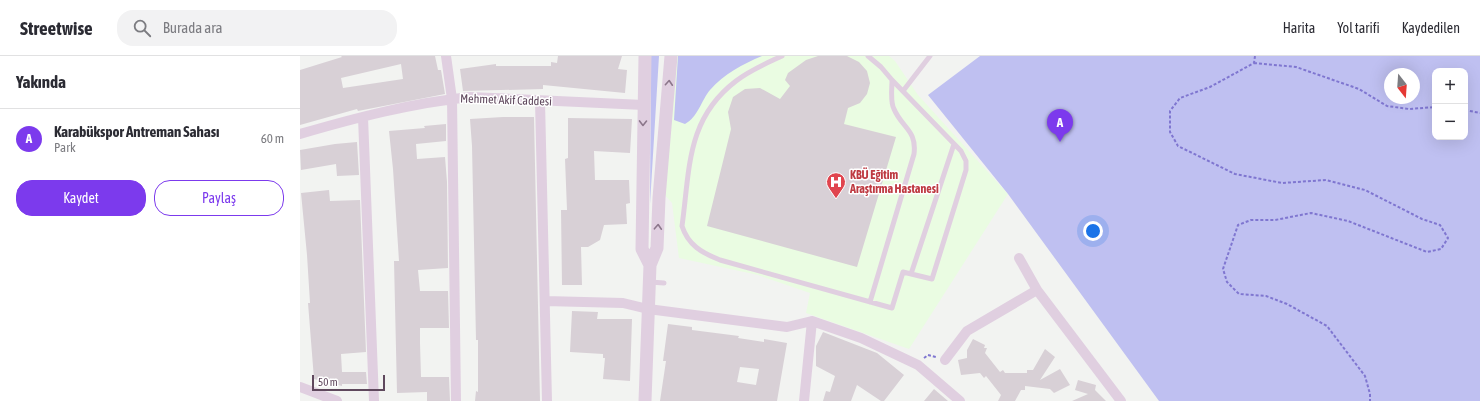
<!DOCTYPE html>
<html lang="tr">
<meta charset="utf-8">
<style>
:root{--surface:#fff;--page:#f2f2f3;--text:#2b2b33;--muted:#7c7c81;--line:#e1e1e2;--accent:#7c3aed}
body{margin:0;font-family:"Asap Condensed",sans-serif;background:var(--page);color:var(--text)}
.controls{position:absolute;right:12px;top:12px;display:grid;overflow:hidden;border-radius:8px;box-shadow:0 4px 16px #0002}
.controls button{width:36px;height:36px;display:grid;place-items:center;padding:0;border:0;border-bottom:1px solid var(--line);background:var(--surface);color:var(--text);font:20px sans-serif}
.compass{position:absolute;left:1084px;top:12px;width:36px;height:36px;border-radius:50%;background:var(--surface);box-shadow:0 4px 16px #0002;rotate:163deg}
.scale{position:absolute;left:12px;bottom:10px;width:73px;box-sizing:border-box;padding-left:4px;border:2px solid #5f485d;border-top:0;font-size:11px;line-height:14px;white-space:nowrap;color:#5f485d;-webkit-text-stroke:3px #fff;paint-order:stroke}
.you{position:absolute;left:793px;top:175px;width:14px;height:14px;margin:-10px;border:3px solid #fff;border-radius:50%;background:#1a73e8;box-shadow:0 0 0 6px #1a73e833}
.badge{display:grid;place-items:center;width:26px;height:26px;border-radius:50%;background:var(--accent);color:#fff;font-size:13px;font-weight:700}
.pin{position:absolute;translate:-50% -33px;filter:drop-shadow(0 1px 2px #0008)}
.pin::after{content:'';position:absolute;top:21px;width:14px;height:12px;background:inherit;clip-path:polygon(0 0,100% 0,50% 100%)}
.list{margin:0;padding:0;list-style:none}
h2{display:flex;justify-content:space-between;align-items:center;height:52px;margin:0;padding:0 16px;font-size:17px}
h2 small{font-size:13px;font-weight:400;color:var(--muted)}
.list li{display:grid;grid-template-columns:26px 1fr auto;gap:12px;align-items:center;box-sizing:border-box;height:60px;padding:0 16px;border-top:1px solid var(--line)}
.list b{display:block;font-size:15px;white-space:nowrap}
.list p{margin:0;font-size:13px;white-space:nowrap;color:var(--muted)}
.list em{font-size:13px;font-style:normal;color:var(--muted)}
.actions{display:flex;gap:8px;padding:12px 16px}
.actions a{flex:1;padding:9px 0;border:1px solid var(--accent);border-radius:16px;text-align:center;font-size:14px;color:var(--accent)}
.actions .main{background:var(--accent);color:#fff}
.icon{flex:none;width:22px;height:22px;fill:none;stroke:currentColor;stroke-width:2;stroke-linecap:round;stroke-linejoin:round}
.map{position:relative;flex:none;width:1180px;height:345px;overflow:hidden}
header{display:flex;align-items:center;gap:24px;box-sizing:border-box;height:56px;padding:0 20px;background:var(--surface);border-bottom:1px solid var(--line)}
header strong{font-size:19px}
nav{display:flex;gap:22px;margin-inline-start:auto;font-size:14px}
.search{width:280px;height:36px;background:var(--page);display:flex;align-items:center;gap:10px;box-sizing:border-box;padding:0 14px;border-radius:16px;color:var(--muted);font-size:15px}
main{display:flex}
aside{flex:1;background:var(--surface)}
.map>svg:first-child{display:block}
</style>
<header>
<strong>Streetwise</strong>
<div class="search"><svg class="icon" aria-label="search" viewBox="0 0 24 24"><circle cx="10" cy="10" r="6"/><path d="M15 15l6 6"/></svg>Burada ara</div>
<nav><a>Harita</a><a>Yol tarifi</a><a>Kaydedilen</a></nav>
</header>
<main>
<aside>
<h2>Yakında<small></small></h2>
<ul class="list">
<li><span class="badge">A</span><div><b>Karabükspor Antreman Sahası</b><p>Park</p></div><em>60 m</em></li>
</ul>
<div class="actions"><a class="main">Kaydet</a><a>Paylaş</a></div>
</aside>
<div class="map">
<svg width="1180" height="345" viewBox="0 0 1180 345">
<rect width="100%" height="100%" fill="#f2f3f1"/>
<path fill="#eafce2" d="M377,0H589L595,5L618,39L708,138L609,293L506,257L510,237L458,219L379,202L372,147L362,136Z"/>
<path fill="#bfc0f1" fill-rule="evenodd" d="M351,0H359L350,148Z
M378,0H462C443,8 424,18 410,34C401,45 398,61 385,68L374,64Z
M680,0H1180V345H859L708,138L628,39ZM1135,15H1165V81H1135ZM1090,18H1114V42H1090Z"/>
<path fill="#d8d0d6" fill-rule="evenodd" d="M41,0H135L138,14H141L145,38L58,55L57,53L0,69V14L42,1ZM101,8L103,23L43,32L41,22Z
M258,0H322L318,13L327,14L325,37L243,29V33L163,35L160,13L196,8V10H251V6L257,7Z
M518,0H547L559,6L567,15L570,27L567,38L560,47L548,52L544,68L596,81L557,211L407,170L431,73L428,56L433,41L445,33L460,32L480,43L490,30L485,24L488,17L506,4Z
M203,61H234L240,345H175L176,335L178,336V284H176L172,90L170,63Z
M268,62L332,63L330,97L294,95L295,124H329L330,147L326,148L327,168L304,169L300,184L288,191H281L282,229H262L261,154H267L265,103L268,102Z
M146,68V85L116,88L117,103L145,101L147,126L148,212L118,214L120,235H148L149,272H120V287L121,321H149L150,345H127V336L97,337L94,205H99L93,113L89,75L125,72L124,70Z
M57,86L59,119L37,120L36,108L1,114L0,94L35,88Z
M29,134L30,145L60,144L66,296L41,298L42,316H66L67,328H42V330L14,323L8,247H10L7,199L1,137Z
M272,255L298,256L297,263H332L330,325L303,323L305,302H303V298L270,296Z
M368,268L392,271V274L439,280L438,282L464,286V283L487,287L477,345H360L366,305H363ZM440,311L459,313L456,329L437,326Z
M523,276L577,297L604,319L584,345H581L557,329L551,345H523L526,335L530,336L535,320L516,310V290Z
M673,283L685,289L684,292H687L685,297L700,316L703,314L705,317H727V314H733L745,293L755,301L740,324L760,313L770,329L754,337L750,333L725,330V334H721L715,345H698L701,339L686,320L684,322L680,317L661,319L658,304L667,302V294Z
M778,324L796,329L795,334L806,345H772L788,338L775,334Z
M634,333L648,345H624Z"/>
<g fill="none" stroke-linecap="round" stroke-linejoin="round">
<path stroke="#7f76d0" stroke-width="2" stroke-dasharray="3 2" stroke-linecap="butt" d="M955,0L954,7L910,31L880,42L870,55V76L878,90L935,118L982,127L1026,124L1065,134L1122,163L1140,169L1148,182L1141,193L1127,196L1048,165L1011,157L975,164H951L938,169L923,213L927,226L939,238L966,240L987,248L1027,270L1065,320L1070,338V345
M954,7L996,11L1059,33L1087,50L1109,53L1135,51
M1165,54L1180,57
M624,302L628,299L636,301"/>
<path stroke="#e0cfe0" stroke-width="5" d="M482,0C467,7 450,14 436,25C386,63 390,113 382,170C388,189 402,197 420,204L592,252L603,216L632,223L666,114V105L661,95L592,24L581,11L568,0
M603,35L630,0
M611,218L654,88
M350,226L364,227
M570,246L614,98C617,74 602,72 594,53C590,46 592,33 592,24"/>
<path stroke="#e0cfe0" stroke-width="10" d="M146,0L152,43L156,345
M240,45L247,345
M63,61L74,345
M0,78C55,62 112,47 170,41L344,49
M719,202L737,234L821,345
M245,245L323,247L348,253L487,271L512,265L561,282L618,309L660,345
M645,304L667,275L737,234
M0,331L37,345
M504,345L512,265"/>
<path stroke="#e0cfe0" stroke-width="13" d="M345,0L342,193L350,209
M345,345L350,209L357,192L359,142L371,0"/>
</g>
<defs><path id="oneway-chevron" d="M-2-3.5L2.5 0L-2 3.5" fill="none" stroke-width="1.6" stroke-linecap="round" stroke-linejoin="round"/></defs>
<g stroke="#8c778b">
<use href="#oneway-chevron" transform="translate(369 27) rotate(-86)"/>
<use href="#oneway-chevron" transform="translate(343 67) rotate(91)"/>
<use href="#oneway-chevron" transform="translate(358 171) rotate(-87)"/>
</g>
<defs>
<g id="hospital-pin" transform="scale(1)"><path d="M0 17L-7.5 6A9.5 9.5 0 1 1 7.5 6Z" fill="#e0444e" stroke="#fff"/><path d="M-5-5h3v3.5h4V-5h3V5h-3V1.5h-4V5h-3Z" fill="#fff"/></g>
</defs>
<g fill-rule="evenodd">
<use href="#hospital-pin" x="536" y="126"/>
</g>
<g text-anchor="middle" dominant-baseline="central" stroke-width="3" stroke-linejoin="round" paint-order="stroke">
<g font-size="12" fill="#5f485d" stroke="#fff">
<text transform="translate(206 44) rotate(2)">Mehmet Akif Caddesi</text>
</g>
<g font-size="12" font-weight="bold" fill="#be3a42" stroke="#fff" text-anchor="start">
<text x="550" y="119">KBÜ Eğitim<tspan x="550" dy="14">Araştırma Hastanesi</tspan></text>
</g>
</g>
</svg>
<div class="controls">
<button>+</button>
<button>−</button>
</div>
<svg class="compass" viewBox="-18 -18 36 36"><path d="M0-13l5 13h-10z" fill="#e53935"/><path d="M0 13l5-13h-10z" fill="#7c7c81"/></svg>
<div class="scale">50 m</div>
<div class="you"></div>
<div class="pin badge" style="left:760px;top:86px">A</div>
</div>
</main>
